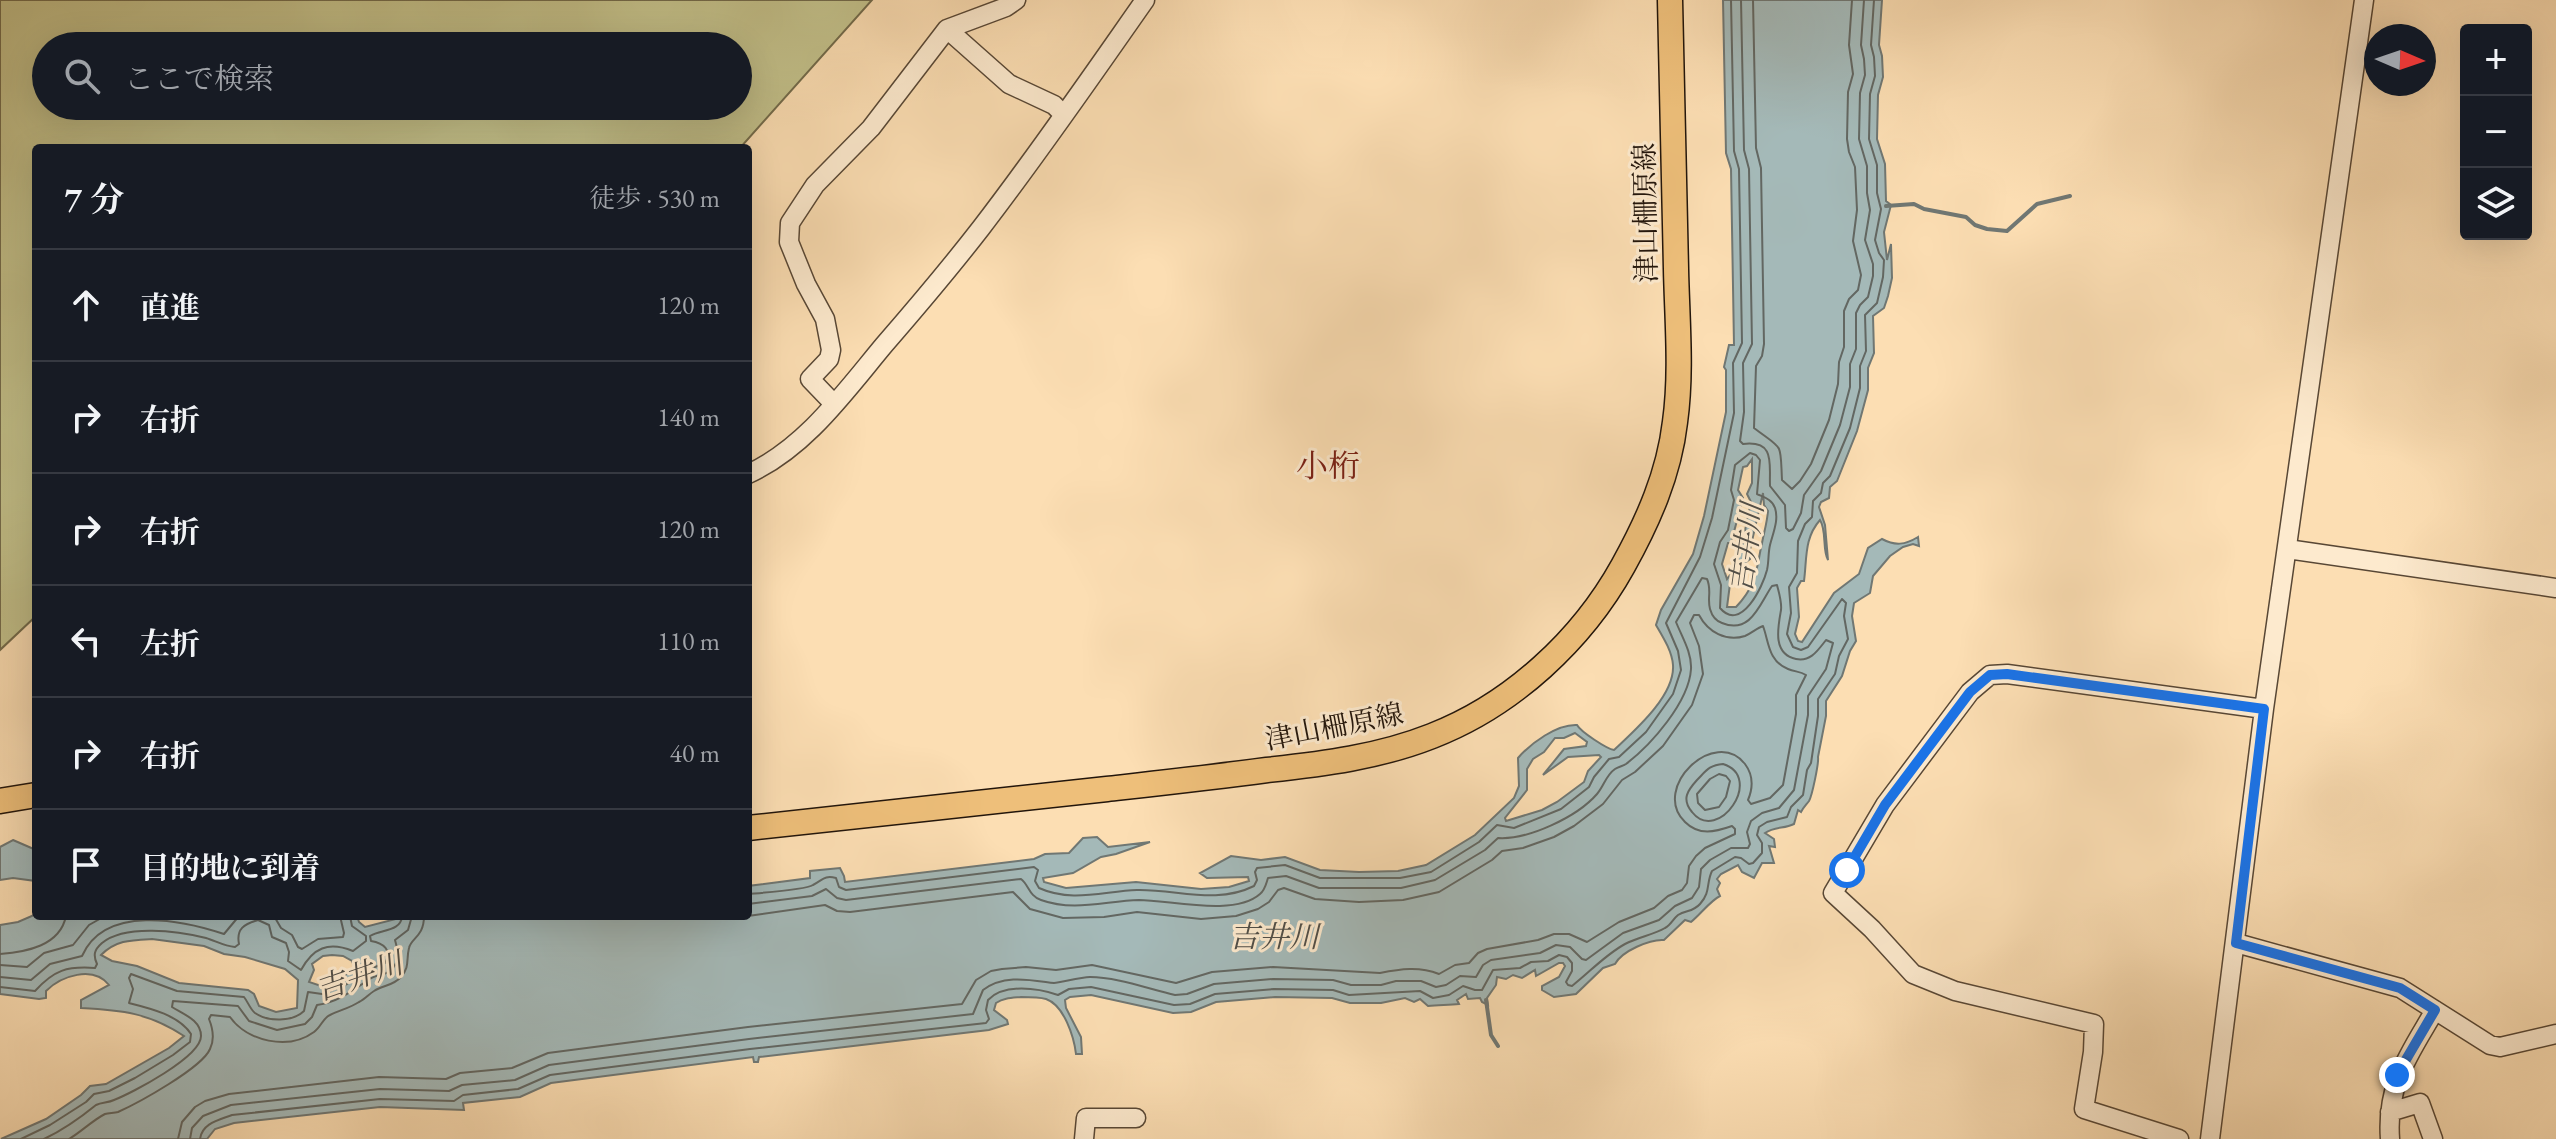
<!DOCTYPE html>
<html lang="ja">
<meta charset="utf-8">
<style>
:root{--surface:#171b24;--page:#20242c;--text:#f1f3f6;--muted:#9ea1a6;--line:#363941}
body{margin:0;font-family:"EB Garamond","Noto Serif JP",serif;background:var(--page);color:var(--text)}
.controls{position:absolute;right:24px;top:24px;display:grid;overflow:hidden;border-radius:8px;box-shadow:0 8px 32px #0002}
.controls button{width:72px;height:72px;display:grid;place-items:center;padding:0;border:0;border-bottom:2px solid var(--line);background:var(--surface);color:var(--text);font:40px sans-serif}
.compass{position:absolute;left:2364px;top:24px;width:72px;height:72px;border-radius:50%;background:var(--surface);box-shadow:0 8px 32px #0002;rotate:92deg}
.stop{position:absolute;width:24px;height:24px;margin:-18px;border:6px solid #1a73e8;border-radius:50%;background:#fff}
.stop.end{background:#1a73e8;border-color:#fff;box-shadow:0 2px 8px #0008}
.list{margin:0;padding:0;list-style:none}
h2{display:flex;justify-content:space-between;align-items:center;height:104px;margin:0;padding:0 32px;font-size:34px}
h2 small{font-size:26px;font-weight:400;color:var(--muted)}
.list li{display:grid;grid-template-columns:52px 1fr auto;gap:24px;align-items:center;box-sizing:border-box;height:112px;padding:0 32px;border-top:2px solid var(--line)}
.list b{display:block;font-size:30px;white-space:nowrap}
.list em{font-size:26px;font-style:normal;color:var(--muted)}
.icon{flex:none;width:44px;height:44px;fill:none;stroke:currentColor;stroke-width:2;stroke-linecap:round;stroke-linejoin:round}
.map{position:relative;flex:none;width:2556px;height:1139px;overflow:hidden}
.search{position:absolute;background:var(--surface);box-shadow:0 8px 32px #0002;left:32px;top:32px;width:720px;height:88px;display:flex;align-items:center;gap:20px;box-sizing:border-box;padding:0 28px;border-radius:44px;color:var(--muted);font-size:30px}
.panel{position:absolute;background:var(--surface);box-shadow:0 8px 32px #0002;left:32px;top:144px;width:720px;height:776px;border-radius:8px}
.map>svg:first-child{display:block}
</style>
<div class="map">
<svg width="2556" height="1139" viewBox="0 0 2556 1139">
<rect width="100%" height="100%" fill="#fcdeb3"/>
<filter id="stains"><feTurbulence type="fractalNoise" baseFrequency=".0025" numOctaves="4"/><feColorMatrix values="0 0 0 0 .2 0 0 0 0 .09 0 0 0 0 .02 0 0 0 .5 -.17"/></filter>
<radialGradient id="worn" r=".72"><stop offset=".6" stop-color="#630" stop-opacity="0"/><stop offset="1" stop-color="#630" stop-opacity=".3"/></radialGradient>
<path fill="#c2c08a" stroke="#726a4a" stroke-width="2" fill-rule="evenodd" d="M0,0H872L740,148H36V616L0,650ZM46,46H738V106H46Z"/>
<path fill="#a4b9b8" stroke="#707773" stroke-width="2" fill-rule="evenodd" d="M1723,0H1882L1879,45L1882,56L1883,77L1878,95L1877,139L1885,164L1886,201L1891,205L1884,232L1887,260L1891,244L1892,278L1888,296L1884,308L1873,316L1874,353L1868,368V390L1857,431L1837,481L1830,487L1829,498L1821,502L1819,507L1825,525L1828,560C1822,550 1827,531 1820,520C1804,538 1807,559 1804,581H1801L1797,588L1799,617L1795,634L1798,641L1802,642L1834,593L1859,574L1868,548L1882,539C1895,546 1905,545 1918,537L1919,546L1913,544L1903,547L1890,556L1873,576L1870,593L1854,603L1852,616L1856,641L1850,651L1842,676L1826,701V716L1818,757C1819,763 1812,796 1809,801C1806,805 1803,808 1801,812L1798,810L1794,824C1784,829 1775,826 1765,833L1774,839L1775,847L1769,846L1774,863H1762L1754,878L1742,872L1738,865L1721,874L1717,879L1720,883L1717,889L1720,896C1710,901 1701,914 1691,922L1685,920L1664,940C1650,939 1622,951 1615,964L1603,968L1576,994L1554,997L1542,990V986L1559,977L1565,966L1563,963H1559L1536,976L1535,970L1522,978L1513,975L1506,979L1497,977L1496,985L1487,998L1488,1005L1482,1002L1480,998L1468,999L1466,994L1457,1000L1459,1004C1449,1005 1439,1005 1428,1006L1420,999L1414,1002L1405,998L1381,1003H1350L1332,998L1275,997L1216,1002L1191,1012L1173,1013L1091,995L1070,997L1065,1000L1066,1008L1081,1037L1082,1054H1076C1074,1037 1064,1005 1046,999C1039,997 1029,997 1021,997C1011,998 1004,998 996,1003L994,1010L1007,1020L1008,1024L989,1030L759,1057L758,1062H754L753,1057L551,1083L520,1097L463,1103L464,1110L380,1107L234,1123L215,1129L207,1139H1L46,1119L81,1095L90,1086L106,1084L169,1048L184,1036C149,1013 122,1010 81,1008V1000L109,985C93,965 61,976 46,991V998L39,999L0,994V925L18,922L34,915L357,916L359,922L365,927L396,919L397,916H748V886L810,878V871L840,868L844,876L845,882L1034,859L1045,854L1069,853L1083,838L1097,837L1108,847L1150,842L1116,854L1101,857L1073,873L1043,878L1044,882L1066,888L1136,882L1201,889L1229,887L1249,881L1248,877L1207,878L1200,873L1231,856L1261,860L1285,857L1320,870L1359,872L1398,871L1426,865L1475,835L1514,798L1519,786L1518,758C1531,743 1557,724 1577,725C1581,732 1607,749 1614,750C1634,731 1675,696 1673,665C1672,651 1663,637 1656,625L1661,610L1693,554L1704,516L1726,412V370L1724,367L1729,345H1734L1731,169L1726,153ZM1752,459V483L1747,494L1751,502L1744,535L1745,543H1741L1736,567L1727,579L1722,564L1728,543H1731L1743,498L1738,490L1743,467L1747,466ZM1763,493L1764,505L1768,511C1767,523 1764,532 1762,543C1756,570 1757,585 1736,607H1727L1730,584L1734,582L1738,586L1746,571H1748L1746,562L1750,559L1749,554ZM1575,733L1587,742L1586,746L1564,749L1543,775L1568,757L1599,755L1601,757L1588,771L1584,782L1557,802L1542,810L1506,821L1505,818L1527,790V769L1533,759L1544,752L1555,738H1564ZM152,939L204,946L224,954L245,957L285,969L298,980L297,1008L276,1012L259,1006L254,994L248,990L179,983L137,966L112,961L101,955C116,940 131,940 152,939ZM332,955L343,956L352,961L355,968L344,976L321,986L309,982L314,970L312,964L323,956Z
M13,840L36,850V881L13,878L0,880V847Z"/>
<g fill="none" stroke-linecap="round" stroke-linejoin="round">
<path stroke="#636762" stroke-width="2" d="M1741,0L1744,150L1749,169L1752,344L1743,363L1744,412L1740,441L1743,444C1776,440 1769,464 1770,486L1785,505L1786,528L1789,531L1793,529L1801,513L1804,495L1821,471L1840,425L1850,387V364L1856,349V313L1860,305L1868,297L1873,276V264L1865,240L1870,210L1867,193V166L1859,139L1860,93L1865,75L1864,59L1861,45L1864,0
M1753,0L1756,148L1761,168L1764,344L1762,356L1756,366L1754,428C1784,451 1780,441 1782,480L1792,489L1800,481L1811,464L1829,420L1838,384L1839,362L1844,347V311L1849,299L1858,290L1861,275L1853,241L1857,210L1855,167L1849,152L1847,139L1848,92L1853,74L1849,45L1852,0
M1750,453L1756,455L1760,460L1757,494C1763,497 1772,499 1775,508C1779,520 1773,533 1770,545C1768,553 1769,561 1767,570C1763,586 1741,633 1720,608L1721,585L1714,564L1720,542L1728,530L1734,500L1731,490L1735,465Z
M1723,764C1765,777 1718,845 1692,812C1681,799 1688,790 1697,780C1706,771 1709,765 1723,764Z
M1719,774L1726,776L1730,781L1726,797L1719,807L1705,810L1698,803L1697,794L1710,779Z
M748,894C759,893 805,890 813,885C823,880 824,875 836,878L839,887L846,890L1034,867L1038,870L1035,881L1039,888C1072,903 1104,891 1137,890C1177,889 1216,905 1254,886L1257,880L1255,872L1257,868L1285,865L1320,878H1400L1431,872L1479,842L1497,825L1514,828L1561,809L1589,787L1594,777L1609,759L1619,757L1646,732L1673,694L1681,670L1678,651L1666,623L1700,557L1712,518L1734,413L1733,363L1742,343L1739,169L1734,151L1731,0
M274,916L281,928L292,935L298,947L302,949L318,939L343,937L344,933L340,916
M0,954C26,952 60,946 66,916
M0,965L27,967L44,953L73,945L89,925L105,916
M0,977L31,980L50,964L82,956C105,904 182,920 224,934L239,916
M0,987L35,991C54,970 67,966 95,968L97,964C93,955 94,950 102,943C125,924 178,931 206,938C216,941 224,946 235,947L239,944C236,929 244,924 258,920L269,925L272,937L286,943L289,952L288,961L301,970C313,948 328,941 353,951L366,941V936L352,926L350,916
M21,1139L50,1125L86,1102L94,1094L109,1091L135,1078L173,1055L190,1042L191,1034C179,1015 149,1008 129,1003L133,989L129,978L131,974L177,991L244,997C248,1002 250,1009 255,1013C268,1022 293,1022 304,1011L308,992L322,994L347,984L360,974L364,967H375L385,963C393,950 383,943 371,941L370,936C381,929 401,932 402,916
M44,1139C63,1130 80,1118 96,1105C102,1102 108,1103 114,1100C132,1093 201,1057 201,1036C201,1020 183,1014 172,1007L173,1001L238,1006L249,1021L277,1030L305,1024L312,1017L317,1005C338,1002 352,991 368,980C377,973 389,977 395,965C400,957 397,948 395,940L408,930L412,916
M69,1139C81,1132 93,1120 105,1114C109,1113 114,1113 118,1112C138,1103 202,1068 210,1049C215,1039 213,1029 209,1019L211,1015L230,1017C247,1041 288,1051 314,1032C321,1027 323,1018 330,1015C340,1010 350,1008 359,1002C365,999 369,994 374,991C383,985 393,986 401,977C410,967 406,960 409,948C411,938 424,937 424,916
M178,1139L182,1122L195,1107L205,1101L229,1094L379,1077L446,1079L460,1073L512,1068L548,1053L748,1027L962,1004L976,980L991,971L1002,969L1026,967L1056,970L1092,965L1176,983L1212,972L1273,967L1380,973C1400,969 1419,966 1439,974L1455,965L1469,963L1478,953L1487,949L1538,940L1554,934H1569L1587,942L1619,922L1654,908L1668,896L1682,890L1687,883L1689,866L1696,856L1705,848L1735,834V829L1732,826C1715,832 1699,836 1685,822C1650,788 1715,726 1745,764C1754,776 1753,788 1748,800L1751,804L1770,798L1783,785L1796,714V695L1806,675C1800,671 1795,672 1788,669C1768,661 1769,642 1763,626C1757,628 1752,633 1745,636C1726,642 1708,632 1699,615H1694L1690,623L1699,646L1703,674L1692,705L1663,746L1635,772L1622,780L1603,804L1574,826L1554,837L1523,848L1502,851L1492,860L1439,892L1403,900L1359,902L1315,899L1284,888L1278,890L1269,902L1258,909L1236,916L1201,919L1137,912L1104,917L1063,918L1030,909L1013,892L850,912L837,911L825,905L748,916
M190,1139L192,1128L203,1116L231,1105L380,1089L449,1091L462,1085L515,1080L549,1065L749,1039L973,1014L983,990C1004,974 1030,980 1054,983C1060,983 1080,977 1090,977C1116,977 1149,989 1175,995L1187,994L1214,984L1273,979L1333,980L1351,985H1381L1396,981H1421L1436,987L1446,985L1460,976L1476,977L1483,965L1491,960L1540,953L1556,945L1570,947L1582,959L1586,960L1623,933L1659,920L1675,906L1692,898L1699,887L1701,869L1710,860L1731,848H1748L1750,844L1747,832L1751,821L1762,813L1779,808L1794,790L1808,715V696L1826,669L1833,643L1826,640C1818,650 1811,662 1796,659C1772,654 1778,627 1781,610C1782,602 1779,593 1777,585L1772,586C1760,603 1751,635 1722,623C1716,621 1712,616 1710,609C1707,598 1712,590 1707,579L1702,578L1676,622C1682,637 1692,653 1691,669C1689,702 1651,745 1626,764C1623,766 1618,767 1615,769C1606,775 1604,786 1597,794C1577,817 1528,840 1498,838L1485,850L1435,880L1401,888H1319L1286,876L1268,878C1266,884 1265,890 1260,894C1234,917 1170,900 1139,900C1105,901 1074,912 1041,900C1029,896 1029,885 1021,879L846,900L837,898L826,889L812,896L748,904
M200,1139C202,1123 219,1120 232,1115L380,1099L454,1101L463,1095L518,1089L550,1075L750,1049L986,1023L989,1019L986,1010L988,1000C1004,983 1038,988 1058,995L1069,989L1091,987L1174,1005L1190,1004L1215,994L1274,989L1333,990L1349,995L1420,991L1433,998L1449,995L1463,986L1475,990H1482L1493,970L1520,968L1531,962L1548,961L1559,955L1567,957L1572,963V971L1566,982L1568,985L1572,986C1591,971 1605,955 1625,944C1638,937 1653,935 1665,928C1671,925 1673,919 1678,915C1686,910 1693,912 1700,904C1711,892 1706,883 1712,871L1735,857L1741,858L1749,864L1753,863L1762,853V843L1757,835L1759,827L1767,822L1787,817L1791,807L1803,795L1807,770L1811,763L1818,716V699L1835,674L1839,656L1848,639L1844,616L1846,603L1842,599L1808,647L1801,650L1793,647L1787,634L1791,613L1789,587L1797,573L1798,541L1805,524L1812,517L1813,501L1821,493L1823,483L1830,476L1850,428L1860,388V366L1866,351L1865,315L1877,303L1883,277L1884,260L1879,253L1875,240L1881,209L1877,193V165L1869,139L1870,94L1875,76L1874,57L1871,45L1874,0"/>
<path stroke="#707773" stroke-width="4" d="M1886,206L1914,204L1924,209L1966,217L1975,225L1987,229L2007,231L2037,204L2070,196
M1486,1000L1491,1035L1498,1046"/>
<g stroke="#584735" stroke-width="21">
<path id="minor" d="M947,29L1009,84L1054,105L1064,115
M834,404L810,379L829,359L831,350L825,319L806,284L789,242L790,223L815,185L871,128L947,29L1006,7L1016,0
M748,474C805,448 844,393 884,345C917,307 950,268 981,228C1038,154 1091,77 1145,0
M2287,549L2556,588
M2236,943L2400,988L2490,1045L2500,1047L2556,1034
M2390,1112L2420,1103L2433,1139
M1084,1139L1086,1118H1136
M2179,1139L2084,1109L2093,1052L2094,1024L1955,991L1913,974L1872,929L1833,893L1885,805L1970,692L1990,675L2007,674L2264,709
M2210,1139L2264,709L2364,0
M2390,1139C2386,1084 2409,1055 2435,1010"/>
</g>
<g stroke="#22150b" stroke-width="27">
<path id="major" d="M0,801L36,795
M748,828C868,815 987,802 1107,789C1160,783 1214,777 1267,770C1323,764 1379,757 1432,736C1512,705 1582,640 1623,566C1648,521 1669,474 1675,422C1682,372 1677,319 1676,269C1674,179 1672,90 1670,0"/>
</g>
<use href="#minor" stroke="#fdeace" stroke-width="18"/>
<use href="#major" stroke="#eebf7a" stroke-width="24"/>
</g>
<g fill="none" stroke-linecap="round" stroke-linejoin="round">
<path stroke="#1a73e8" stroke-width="10" d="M1847,870L1885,805L1970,692L1990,675L2007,674L2264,709L2236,943L2400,988L2435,1010L2397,1075"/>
</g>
<g text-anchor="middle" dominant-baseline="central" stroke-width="6" stroke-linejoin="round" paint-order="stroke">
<g font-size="28" fill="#22150b" stroke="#fdeace">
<text transform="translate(1645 213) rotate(-91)">津山柵原線</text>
<text transform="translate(1334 726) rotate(-11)">津山柵原線</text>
</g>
<g font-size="30" font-style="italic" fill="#504e48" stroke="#fdeace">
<text transform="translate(1746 548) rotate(-82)">吉井川</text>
<text x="1274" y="936">吉井川</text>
<text transform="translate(359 976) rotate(-19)">吉井川</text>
</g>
<g font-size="32" fill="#7a1f14" stroke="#fdeace">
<text x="1328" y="466">小桁</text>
</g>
</g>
<rect width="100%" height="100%" filter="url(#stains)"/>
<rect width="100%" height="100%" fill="url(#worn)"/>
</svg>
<div class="controls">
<button>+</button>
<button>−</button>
<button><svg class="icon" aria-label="layers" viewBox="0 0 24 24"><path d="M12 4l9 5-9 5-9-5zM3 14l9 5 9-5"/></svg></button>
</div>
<svg class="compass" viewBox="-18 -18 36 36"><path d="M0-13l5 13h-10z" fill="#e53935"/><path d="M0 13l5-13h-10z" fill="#9ea1a6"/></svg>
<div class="stop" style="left:1847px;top:870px"></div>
<div class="stop end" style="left:2397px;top:1075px"></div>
<div class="search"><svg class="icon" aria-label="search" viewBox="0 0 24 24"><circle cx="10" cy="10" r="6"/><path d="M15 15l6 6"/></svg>ここで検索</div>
<section class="panel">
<h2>7 分<small>徒歩 · 530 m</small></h2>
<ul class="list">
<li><svg class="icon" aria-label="ahead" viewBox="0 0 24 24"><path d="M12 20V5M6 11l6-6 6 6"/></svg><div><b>直進</b></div><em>120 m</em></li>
<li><svg class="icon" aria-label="right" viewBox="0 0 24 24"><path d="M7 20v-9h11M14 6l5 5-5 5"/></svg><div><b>右折</b></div><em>140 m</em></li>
<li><svg class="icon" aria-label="right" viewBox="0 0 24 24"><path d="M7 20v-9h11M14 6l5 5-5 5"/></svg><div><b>右折</b></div><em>120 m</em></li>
<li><svg class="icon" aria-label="left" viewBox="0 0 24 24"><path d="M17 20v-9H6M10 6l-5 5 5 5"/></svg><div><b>左折</b></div><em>110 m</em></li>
<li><svg class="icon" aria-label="right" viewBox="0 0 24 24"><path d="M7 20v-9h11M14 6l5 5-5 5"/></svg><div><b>右折</b></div><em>40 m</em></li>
<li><svg class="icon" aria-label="arrive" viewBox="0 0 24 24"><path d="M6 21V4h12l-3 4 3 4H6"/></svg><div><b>目的地に到着</b></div></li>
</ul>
</section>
</div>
